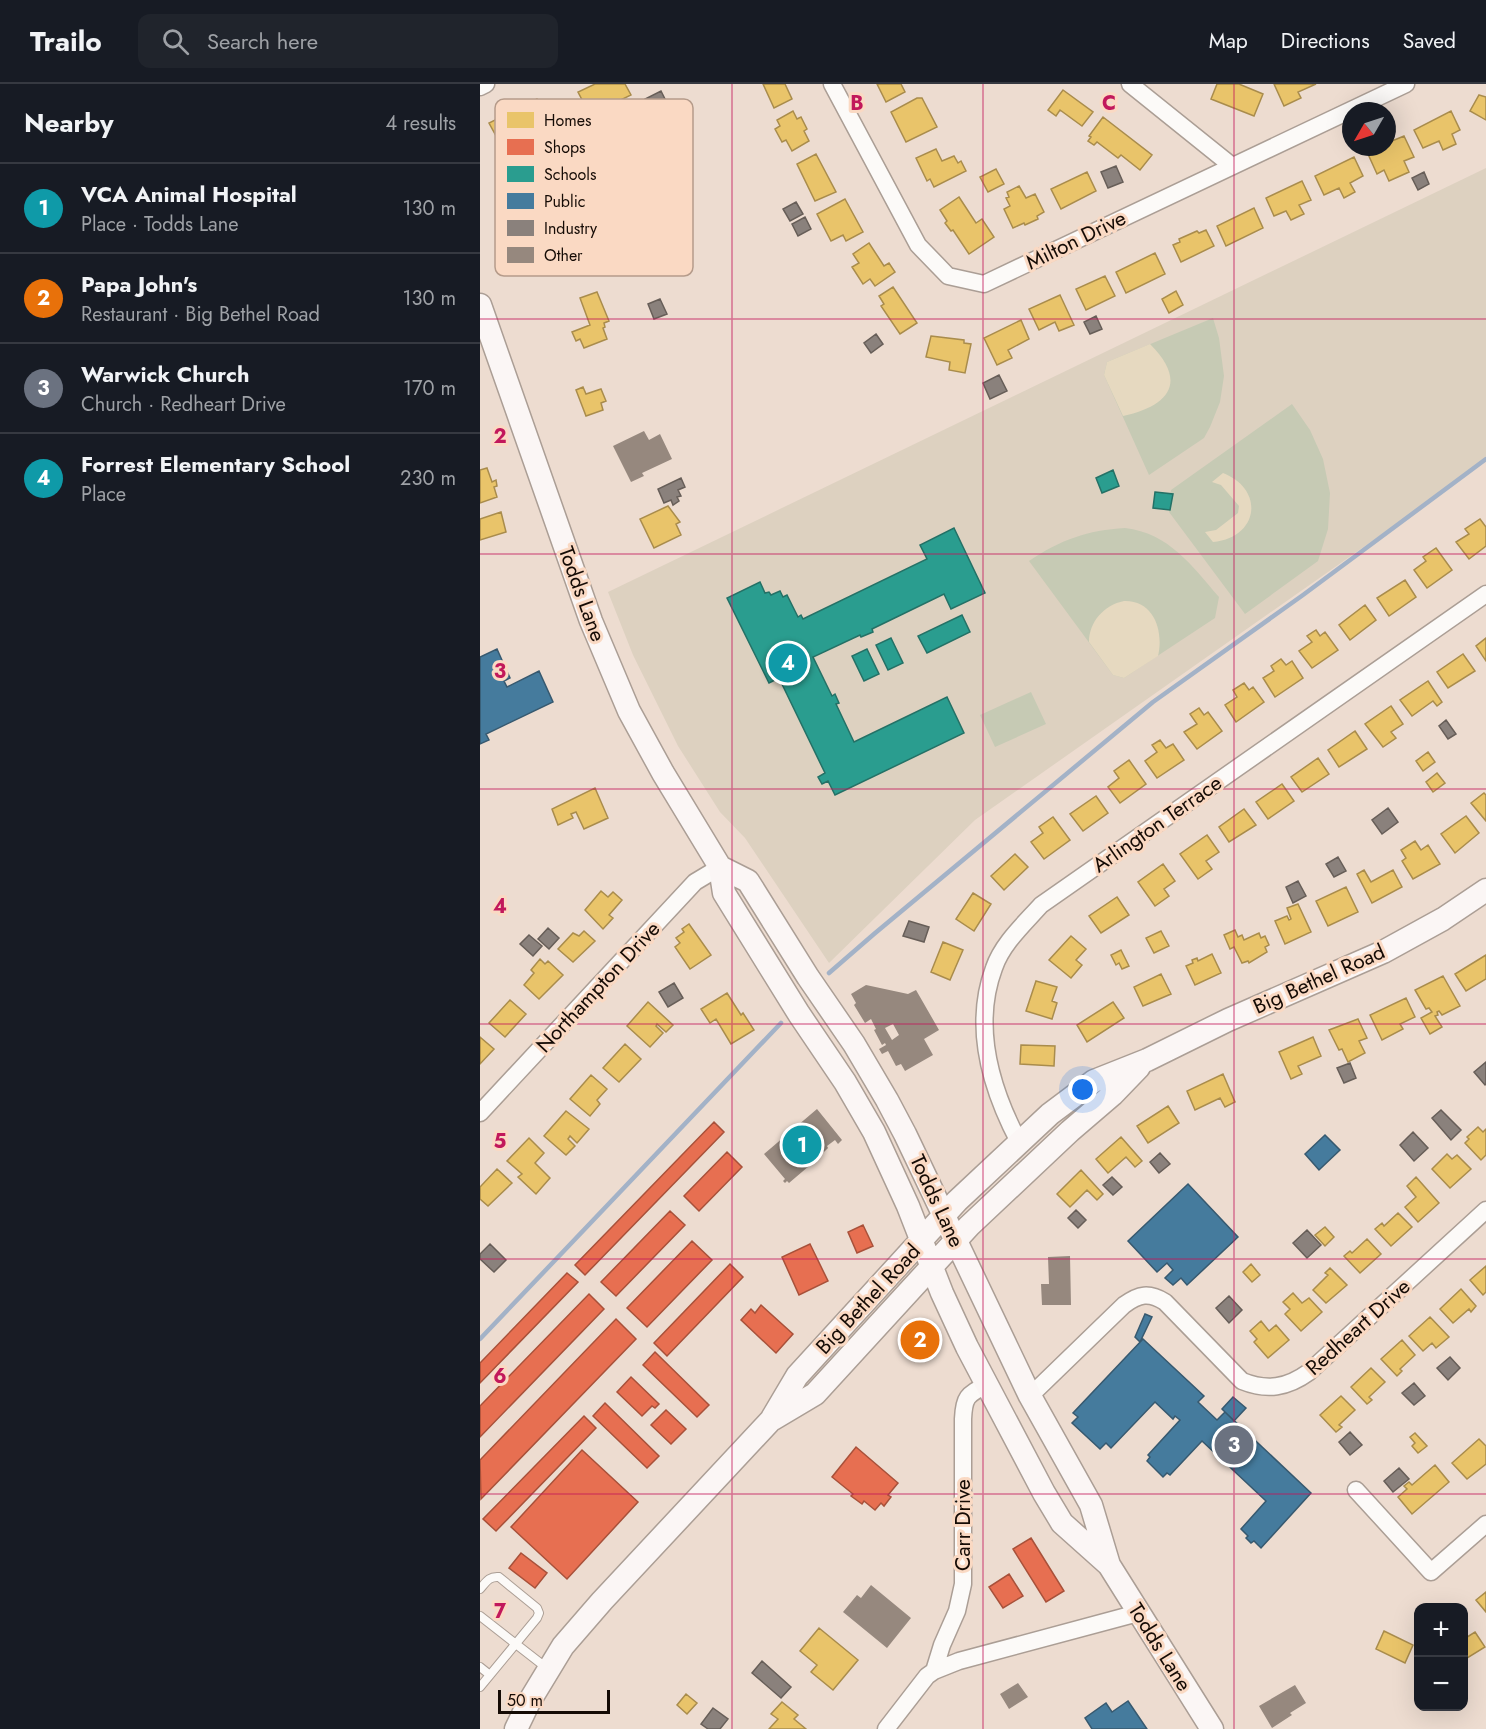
<!DOCTYPE html>
<meta charset="utf-8">
<style>
:root{--surface:#171b24;--page:#20242c;--text:#f1f3f6;--muted:#9ea1a6;--line:#363941;--accent:#b0abaa}
body{margin:0;font-family:Jost,sans-serif;background:var(--page);color:var(--text)}
.controls{position:absolute;right:18px;bottom:18px;display:grid;overflow:hidden;border-radius:12px;box-shadow:0 6px 24px #0002}
.controls button{width:54px;height:54px;display:grid;place-items:center;padding:0;border:0;border-bottom:2px solid var(--line);background:var(--surface);color:var(--text);font:30px sans-serif}
.compass{position:absolute;left:862px;top:18px;width:54px;height:54px;border-radius:50%;background:var(--surface);box-shadow:0 6px 24px #0002;rotate:231deg}
.scale{position:absolute;left:18px;bottom:15px;width:112px;box-sizing:border-box;padding-left:6px;border:3px solid #150b05;border-top:0;font-size:16px;line-height:21px;white-space:nowrap;color:#150b05;-webkit-text-stroke:4px #fad9c3;paint-order:stroke}
.you{position:absolute;left:603px;top:1006px;width:21px;height:21px;margin:-15px;border:4px solid #fff;border-radius:50%;background:#1a73e8;box-shadow:0 0 0 9px #1a73e833}
.badge{display:grid;place-items:center;width:39px;height:39px;border-radius:50%;background:var(--accent);color:#fff;font-size:20px;font-weight:700}
.pin{position:absolute;translate:-50% -50%;border:3px solid #fff;box-shadow:0 2px 6px #0006}
.list{margin:0;padding:0;list-style:none}
h2{display:flex;justify-content:space-between;align-items:center;height:78px;margin:0;padding:0 24px;font-size:26px}
h2 small{font-size:20px;font-weight:400;color:var(--muted)}
.list li{display:grid;grid-template-columns:39px 1fr auto;gap:18px;align-items:center;box-sizing:border-box;height:90px;padding:0 24px;border-top:2px solid var(--line)}
.list b{display:block;font-size:22px;white-space:nowrap}
.list p{margin:0;font-size:20px;white-space:nowrap;color:var(--muted)}
.list em{font-size:20px;font-style:normal;color:var(--muted)}
.icon{flex:none;width:33px;height:33px;fill:none;stroke:currentColor;stroke-width:2;stroke-linecap:round;stroke-linejoin:round}
.map{position:relative;flex:none;width:1006px;height:1645px;overflow:hidden}
header{display:flex;align-items:center;gap:36px;box-sizing:border-box;height:84px;padding:0 30px;background:var(--surface);border-bottom:2px solid var(--line)}
header strong{font-size:28px}
nav{display:flex;gap:33px;margin-inline-start:auto;font-size:21px}
.search{width:420px;height:54px;background:var(--page);display:flex;align-items:center;gap:15px;box-sizing:border-box;padding:0 21px;border-radius:12px;color:var(--muted);font-size:22px}
main{display:flex}
aside{flex:1;background:var(--surface)}
.map>svg:first-child{display:block}
</style>
<header>
<strong>Trailo</strong>
<div class="search"><svg class="icon" aria-label="search" viewBox="0 0 24 24"><circle cx="10" cy="10" r="6"/><path d="M15 15l6 6"/></svg>Search here</div>
<nav><a>Map</a><a>Directions</a><a>Saved</a></nav>
</header>
<main>
<aside>
<h2>Nearby<small>4 results</small></h2>
<ul class="list">
<li><span class="badge" style="background:#0f9aa8">1</span><div><b>VCA Animal Hospital</b><p>Place · Todds Lane</p></div><em>130 m</em></li>
<li><span class="badge" style="background:#e8710a">2</span><div><b>Papa John's</b><p>Restaurant · Big Bethel Road</p></div><em>130 m</em></li>
<li><span class="badge" style="background:#6b7280">3</span><div><b>Warwick Church</b><p>Church · Redheart Drive</p></div><em>170 m</em></li>
<li><span class="badge" style="background:#0f9aa8">4</span><div><b>Forrest Elementary School</b><p>Place</p></div><em>230 m</em></li>
</ul>
</aside>
<div class="map">
<svg width="1006" height="1645" viewBox="0 0 1006 1645">
<rect width="100%" height="100%" fill="#eddcd0"/>
<path fill="#ddd1c0" d="M1006,84V377L495,736L349,879L265,754L240,728L198,662L153,571L128,508Z"/>
<path fill="#c6cab4" d="M733,234L739,254L744,292L740,318L730,343L724,354L669,391L624,291L627,278Z
M812,320L830,346L843,375L850,409L848,445L838,477L765,530L689,428L691,406Z
M645,444C689,449 712,482 739,513L735,534L644,594L633,591L549,477C580,456 608,446 645,444Z
M551,608L566,640L515,663L500,631Z"/>
<path fill="#e6d9c0" d="M670,260C709,299 688,322 643,332L624,291L627,278Z
M743,389C786,406 778,454 733,458L725,448L736,446L758,429L759,422L741,401L732,398Z
M644,517C674,516 684,547 678,572L644,594L633,591L609,558C609,538 624,521 644,517Z"/>
<path fill="#e9c46a" stroke="#a98c4c" stroke-width="1.5" d="M115,0H145L151,11L110,31L98,8Z
M283,0H305L312,15L294,24Z
M397,0H421L425,8L406,18Z
M737,0H759L783,10L774,32L731,15Z
M794,0H836L818,8L821,14L804,22Z
M583,6L613,28L602,42L580,26L576,32L568,26Z
M999,11L1006,13V36L990,27Z
M437,14H442L457,43L426,58L411,28Z
M57,15L69,37L21,61L9,39Z
M313,27L317,35L321,33L327,45L324,47L329,57L312,67L306,56L302,58L295,45L300,42L297,36Z
M971,27L980,46L972,50L976,60L963,66L959,57L943,64L934,46Z
M623,33L672,71L660,86L641,71L638,74L617,58L614,61L608,57L611,53L609,52Z
M924,52L934,73L924,77L929,88L909,97L904,86L897,90L888,70L901,63H907V59Z
M456,65L462,77L474,72L478,79L481,77L486,87L454,103L450,95L447,97L436,74Z
M336,70L356,108L335,117L317,80Z
M874,73L883,92L870,99L875,108L864,114L859,104L844,111L835,92Z
M516,85L524,100L508,108L500,93Z
M607,88L616,107L581,125L571,105Z
M822,97L831,116L819,121L824,130L811,136L806,127L794,132L786,114Z
M539,102L546,114L555,110L564,128L557,132L558,135L545,141L544,139L533,144L524,125L530,122L526,114L529,113L527,108Z
M479,113L496,139L502,135L514,153L489,170L473,146L471,147L465,139L467,137L460,126Z
M365,115L383,148L366,157L363,151L351,157L337,130Z
M774,124L783,144L746,162L737,142Z
M726,146L734,162L701,178L693,161L700,158L699,155L717,147L719,149Z
M389,159L404,182L409,179L415,188L395,202L390,195L383,200L372,183L379,179L373,170Z
M675,169L685,190L646,209L636,188Z
M625,192L635,212L606,226L596,205Z
M413,203L437,239L420,250L401,222L404,220L399,212Z
M696,207L703,221L689,229L682,215Z
M117,208L129,237L124,239L125,243L123,244L127,255L104,264L100,255L96,257L92,248L110,241L100,214Z
M580,211L594,241L579,247L575,238L559,246L549,225Z
M541,236L549,255L528,266L532,274L517,281L504,254Z
M451,252L484,256V259L491,260L485,289L469,286L470,278L446,273Z
M103,303L106,310L121,305L126,317L121,319L123,326L106,332L96,306Z
M7,384L12,398L16,396L17,402L14,403L17,413L0,419V386Z
M188,422L200,438L196,440L201,451L174,464L160,435Z
M21,428L26,448L0,456V435Z
M1000,435L1006,443V462L989,475L976,458L989,450L985,445Z
M956,464L972,486L947,504L934,486L946,477L943,473Z
M925,496L936,513L909,532L897,514Z
M885,521L896,536L870,556L859,541Z
M836,546L840,552L845,548L858,566L832,584L819,567L832,558L827,552Z
M1006,554V577L996,562Z
M983,570L995,587L968,604L957,588Z
M801,575L806,581L812,577L823,594L795,613L783,594L794,587L791,582Z
M948,597L962,618L957,622L953,617L932,632L920,616Z
M764,599L769,606L773,603L784,618L756,638L745,621L757,613L753,606Z
M911,622L923,640L911,648L916,654L903,663L885,640Z
M719,624L724,631L728,628L742,647L717,665L704,648L717,640L710,630Z
M875,647L887,665L859,683L848,666Z
M680,656L686,664L693,660L704,676L677,694L665,677L677,668L672,661Z
M948,668L955,678L943,687L936,677Z
M838,674L849,690L822,708L811,693Z
M649,676L666,700L640,719L628,703L639,694L634,687Z
M957,689L965,699L953,708L946,698Z
M802,700L814,717L788,735L776,718Z
M115,704L128,734L104,745L96,728L91,730L93,734L78,741L72,725Z
M1004,709L1006,711V737L991,719Z
M616,712L628,729L603,747L590,730Z
M764,725L776,741L749,758L739,743Z
M986,732L999,749L975,769L961,750Z
M573,733L590,756L564,775L551,758L563,749L559,743Z
M727,751L739,768L726,777L732,785L718,795L700,770Z
M935,757L941,766L948,761L960,780L933,795L922,777L926,774L921,766Z
M535,770L548,783L524,806L511,792Z
M683,780L695,797L684,805L689,812L675,822L658,798Z
M884,786L891,798L913,786L922,803L892,819L877,790Z
M866,803L878,828L848,842L836,817Z
M121,807L128,813L133,808L142,816L129,831L133,834L123,845L105,826Z
M493,809L511,820L494,847L476,835Z
M637,813L649,831L621,849L609,832Z
M818,820L831,848L805,860L795,837L807,832L809,836L811,835L807,824Z
M209,840L231,871L210,885L195,863L200,859L196,854L204,848L202,845Z
M755,846L758,853L762,851L764,856L779,849L781,854L785,852L789,861L785,863L787,868L769,879L768,877L762,879L754,863L750,865L744,851Z
M104,847L115,857L93,878L78,865L93,849L99,852Z
M681,847L689,862L674,869L666,854Z
M591,852L606,865L596,876L602,881L591,894L569,876Z
M463,858L483,866L470,896L451,888Z
M641,866L649,882L642,885L639,879L636,881L631,871Z
M732,870L741,889L715,901L706,882L713,879L712,876L717,874L718,877Z
M1006,871V895L986,907L975,890Z
M60,875L65,880L68,877L83,891L59,915L44,901L54,889L51,886Z
M681,890L691,910L663,922L654,903Z
M963,892L980,922L962,931L959,927L957,928L958,931L955,932L962,943L950,950L941,934L952,928L949,924L946,925L935,906Z
M556,897L577,903L572,917L577,919L572,935L546,927Z
M247,909L261,931L263,929L274,946L251,960L236,935L230,939L221,925Z
M926,914L935,933L920,940L923,945L902,956L890,931Z
M30,916L46,930L25,953L9,939Z
M168,918L193,941L186,948L177,940L176,942L183,949L170,963L147,942Z
M633,918L644,934L607,958L597,941Z
M878,935L887,954L879,957L885,969L868,978L862,965L859,966L849,946Z
M0,953L14,965L0,980Z
M833,953L841,972L818,982L822,990L811,995L799,968Z
M145,960L161,975L139,998L123,984Z
M541,961L575,962L574,982L540,980Z
M743,990L755,1018L745,1023L740,1014L715,1026L707,1007Z
M111,991L127,1005L117,1016L120,1020L110,1032L90,1015Z
M688,1022L699,1039L668,1059L657,1042Z
M86,1027L109,1045L97,1059L90,1052L88,1055L95,1062L86,1071L64,1052Z
M998,1043L1003,1048L1006,1045V1071L1001,1076L985,1059L989,1055L987,1053Z
M641,1053L662,1077L655,1083L646,1073L628,1089L616,1075Z
M49,1054L64,1069L55,1079L70,1094L56,1110L38,1093L42,1090L27,1077Z
M967,1070L972,1075L977,1071L991,1085L970,1104L952,1085Z
M17,1085L32,1099L8,1122L0,1115V1103Z
M601,1086L623,1110L617,1116L607,1106L590,1123L577,1110Z
M936,1093L959,1119L938,1138L925,1123L936,1113L927,1102Z
M918,1129L932,1143L911,1162L895,1145L902,1139L904,1142Z
M845,1143L854,1153L845,1162L835,1151Z
M887,1155L901,1170L880,1189L864,1172L870,1167L872,1169Z
M771,1180L780,1191L772,1198L763,1188Z
M1006,1182V1208L1003,1211L990,1196Z
M850,1184L867,1201L846,1219L833,1206L848,1191L845,1189Z
M981,1205L996,1222L991,1228L989,1225L973,1239L960,1225Z
M813,1209L822,1219L829,1214L842,1228L821,1247L805,1230L810,1225L803,1218Z
M950,1233L969,1253L956,1264L952,1259L943,1267L929,1252Z
M781,1237L789,1247L796,1241L809,1256L788,1274L774,1258L777,1255L770,1247Z
M922,1256L935,1271L920,1285L922,1287L917,1292L901,1275Z
M891,1284L905,1298L889,1313L892,1316L887,1320L871,1303Z
M861,1312L875,1326L859,1341L862,1343L856,1348L840,1331Z
M935,1349L947,1362L938,1369L932,1362L935,1359L930,1353Z
M999,1355L1006,1362V1380L987,1395L972,1379Z
M955,1381L969,1398L932,1430L918,1413L927,1405L924,1402L929,1398L932,1401Z
M1006,1508V1528L996,1516Z
M339,1544L378,1576L353,1606L331,1588L337,1581L320,1567Z
M904,1547L933,1561L925,1579L896,1565Z
M995,1548L1005,1563L984,1576V1555Z
M206,1610L217,1619L207,1630L197,1621Z
M302,1618L318,1631L314,1635L326,1645H289L298,1635L291,1630Z"/>
<path fill="#e76f51" stroke="#a8513a" stroke-width="1.5" d="M234,1038L244,1048L105,1191L95,1181Z
M247,1068L262,1083L219,1127L204,1112Z
M190,1127L205,1141L136,1212L121,1198Z
M383,1141L393,1162L377,1169L368,1148Z
M212,1157L232,1176L167,1243L147,1224Z
M330,1160L348,1197L319,1211L302,1173Z
M250,1180L263,1193L187,1272L174,1259Z
M87,1189L98,1198L0,1299V1279Z
M109,1210L124,1225L0,1353V1322Z
M281,1221L313,1250L296,1269L261,1236L271,1225L275,1229Z
M136,1235L156,1255L1,1415L0,1376Z
M451,1240L459,1259L452,1262L454,1266L441,1271L440,1268L429,1273L420,1254Z
M175,1268L229,1321L217,1333L163,1281Z
M151,1293L179,1320L175,1324L172,1322L162,1332L137,1308Z
M125,1319L179,1372L167,1384L113,1332Z
M186,1326L206,1345L191,1360L171,1341Z
M104,1332L116,1344L16,1447L3,1435Z
M376,1363L418,1399L408,1411L411,1413L404,1422L401,1419L395,1426L384,1417L382,1420L371,1412L373,1410L352,1393Z
M102,1366L158,1418L87,1495L31,1443Z
M551,1454L584,1507L566,1518L533,1465Z
M41,1469L67,1489L55,1504L29,1484Z
M529,1490L543,1512L523,1524L509,1503Z"/>
<path fill="#2a9d8f" stroke="#247166" stroke-width="1.5" d="M633,386L639,402L622,409L616,394Z
M675,408L693,410L690,426L673,424Z
M474,444L505,509L471,525L464,510L392,545L393,548L381,553L380,551L333,573L352,612L355,610L359,619L356,620L374,658L467,613L484,649L355,711L348,697L342,700L338,693L345,689L299,594L289,599L247,514L280,498L285,509L289,508L291,511L300,507L303,513L307,511L318,533L321,531L323,535L447,475L440,461Z
M482,531L490,548L447,569L438,552Z
M411,554L423,579L408,586L396,561Z
M387,565L399,590L384,597L372,572Z"/>
<path fill="#457b9d" stroke="#37596f" stroke-width="1.5" d="M17,565L30,594L24,597L27,603L59,587L73,618L6,650L9,656L0,660V573Z
M845,1051L860,1066L839,1086L825,1070Z
M708,1100L758,1153L707,1201L701,1194L693,1201L685,1194L693,1186L687,1179L677,1188L648,1157Z
M665,1230L672,1233L660,1258L655,1253Z
M663,1255L724,1312L718,1318L737,1336L745,1328L831,1409L781,1464L774,1457L771,1459L766,1454L768,1452L761,1445L786,1417L722,1357L690,1391L687,1389L683,1393L667,1377L670,1373L668,1371L700,1336L695,1332L693,1335L675,1318L631,1364L626,1359L620,1365L592,1339L598,1333L593,1329Z
M753,1313L766,1324L754,1337L742,1325Z
M648,1617L667,1645H612L605,1634L626,1619L632,1628Z"/>
<path fill="#8a817c" stroke="#675e58" stroke-width="1.5" d="M181,7L189,23L173,31L165,15Z
M636,82L643,98L628,104L621,88Z
M944,88L949,100L938,106L932,94Z
M316,118L323,130L310,137L303,125Z
M325,133L331,145L318,152L312,140Z
M180,215L187,230L174,235L168,220Z
M616,232L622,245L610,250L604,238Z
M396,250L403,260L391,269L384,259Z
M519,291L527,307L510,315L503,299Z
M201,394L205,403L198,406L201,412L197,413L199,417L193,421L191,416L184,419L178,405Z
M966,636L976,650L968,655L959,642Z
M908,724L918,738L902,750L892,736Z
M858,773L866,787L854,793L846,780Z
M818,797L826,812L813,819L806,803Z
M429,837L449,843L444,858L423,852Z
M68,844L79,854L69,865L58,855Z
M49,851L62,862L53,872L40,860Z
M194,899L203,914L188,923L179,908Z
M1006,978V1000L1005,1001L994,988Z
M870,979L876,994L864,999L857,984Z
M961,1026L981,1046L971,1056L952,1034Z
M933,1048L948,1064L934,1077L920,1061Z
M680,1069L690,1080L679,1089L670,1078Z
M632,1093L642,1103L633,1111L623,1101Z
M596,1126L606,1136L598,1144L588,1134Z
M827,1146L841,1161L827,1174L813,1159Z
M10,1160L26,1176L14,1188L0,1175V1170Z
M749,1212L762,1226L749,1239L736,1224Z
M970,1273L980,1284L968,1296L957,1284Z
M934,1299L945,1312L934,1321L922,1309Z
M870,1348L882,1361L870,1371L859,1358Z
M919,1384L929,1395L913,1408L904,1397Z
M282,1577L311,1603L301,1614L272,1589Z
M233,1624L248,1635L240,1645H228L221,1640Z"/>
<g fill="none" stroke-linecap="round" stroke-linejoin="round">
<path stroke="#a3b2c7" stroke-width="4.5" d="M349,889L394,850L673,618L823,511L1006,375
M0,1255L301,939"/>
</g>
<path fill="#96887e" fill-rule="evenodd" d="M164,347L169,356L180,350L192,375L162,389L164,392L151,398L133,362Z
M386,901L428,910L436,906L459,946L444,955L453,971L425,987L421,980L416,982L408,967L402,970L399,965L406,961L405,959L402,961L394,946L396,945L391,935L385,939L374,921L376,919L371,910ZM413,940L419,951L412,956L405,944Z
M337,1025L362,1056L358,1060L355,1056L347,1062L348,1064L344,1068L343,1066L327,1079L329,1082L309,1099L307,1097L305,1099L303,1097L305,1095L284,1070Z
M590,1172L591,1221H562L561,1200H569L568,1173Z
M391,1501L431,1534L407,1564L363,1528L377,1511L381,1514Z
M538,1599L548,1613L529,1625L520,1610Z
M815,1601L826,1619L810,1629L812,1631L792,1644L779,1622Z"/>
<g fill="none" stroke-linecap="round" stroke-linejoin="round">
<g stroke="#ab9e95" stroke-width="10">
<path id="service" d="M0,1505C6,1498 9,1492 19,1493L57,1524L59,1529L57,1534L0,1603
M0,1532L68,1585
M0,1583L10,1591"/>
</g>
<g stroke="#ab9e95" stroke-width="19">
<path id="minor" d="M352,0L438,161L468,192L504,200L926,0
M650,0L752,82
M0,3L6,0
M0,1029L215,798L240,783
M539,1058C511,1005 492,943 514,884C522,860 544,840 561,821L1006,510
M550,1312L644,1221C659,1210 669,1208 685,1218L762,1297C787,1307 807,1304 829,1288L1006,1126
M876,1406L951,1488L1006,1440
M454,1587L462,1561L477,1527L483,1500V1335C484,1313 487,1311 506,1301
M406,1645L447,1592L454,1587L479,1577L658,1529"/>
</g>
<g stroke="#ab9e95" stroke-width="25">
<path id="secondary" d="M0,221L111,537L149,627L183,689L240,783L244,809L319,930L365,998L394,1048L428,1122L462,1209L487,1263L564,1409L582,1439L629,1481
M240,783L268,797L328,893L374,960L407,1016L425,1050L550,1312L611,1421L629,1481L732,1645
M293,1335L335,1310L489,1142L590,1047L632,1011L659,983
M36,1645L49,1618L83,1562L122,1517L291,1336L317,1292L477,1117L570,1030L614,997L667,976L748,936L903,868L963,835L1006,806"/>
</g>
<use href="#service" stroke="#fcfaf8" stroke-width="8"/>
<use href="#minor" stroke="#fcfaf8" stroke-width="16"/>
<use href="#secondary" stroke="#fbf6f5" stroke-width="22"/>
</g>
<path fill="none" stroke="#c2185b" stroke-width="1.5" stroke-opacity="0.55" d="M252,0V1645M503,0V1645M754,0V1645M0,235H1006M0,470H1006M0,705H1006M0,940H1006M0,1175H1006M0,1410H1006"/>
<g text-anchor="middle" dominant-baseline="central" stroke-width="6" stroke-linejoin="round" paint-order="stroke">
<g font-size="21" fill="#150b05" stroke="#fad9c3">
<text transform="translate(596 156) rotate(-26)">Milton Drive</text>
<text transform="translate(102 510) rotate(70)">Todds Lane</text>
<text transform="translate(677 740) rotate(-35)">Arlington Terrace</text>
<text transform="translate(839 895) rotate(-24)">Big Bethel Road</text>
<text transform="translate(118 903) rotate(-47)">Northampton Drive</text>
<text transform="translate(457 1117) rotate(65)">Todds Lane</text>
<text transform="translate(388 1215) rotate(-47)">Big Bethel Road</text>
<text transform="translate(878 1243) rotate(-42)">Redheart Drive</text>
<text transform="translate(483 1441) rotate(-90)">Carr Drive</text>
<text transform="translate(680 1563) rotate(58)">Todds Lane</text>
</g>
</g>
<rect x="15" y="15" width="198" height="177" rx="9" fill="#fad9c3" stroke="#b59b8a" stroke-width="1.5"/>
<rect x="27" y="28" width="27" height="16" fill="#e9c46a"/>
<rect x="27" y="55" width="27" height="16" fill="#e76f51"/>
<rect x="27" y="82" width="27" height="16" fill="#2a9d8f"/>
<rect x="27" y="109" width="27" height="16" fill="#457b9d"/>
<rect x="27" y="136" width="27" height="16" fill="#8a817c"/>
<rect x="27" y="163" width="27" height="16" fill="#96887e"/>
<g font-size="16" fill="#150b05">
<text x="64" y="42">Homes</text>
<text x="64" y="69">Shops</text>
<text x="64" y="96">Schools</text>
<text x="64" y="123">Public</text>
<text x="64" y="150">Industry</text>
<text x="64" y="177">Other</text>
</g>
<g font-size="20" text-anchor="middle" font-weight="bold" fill="#c2185b" stroke="#fad9c3" stroke-width="6" stroke-linejoin="round" paint-order="stroke">
<text x="377" y="26">B</text>
<text x="629" y="26">C</text>
<text x="20" y="359">2</text>
<text x="20" y="594">3</text>
<text x="20" y="829">4</text>
<text x="20" y="1064">5</text>
<text x="20" y="1299">6</text>
<text x="20" y="1534">7</text>
</g>
</svg>
<div class="controls">
<button>+</button>
<button>−</button>
</div>
<svg class="compass" viewBox="-18 -18 36 36"><path d="M0-13l5 13h-10z" fill="#e53935"/><path d="M0 13l5-13h-10z" fill="#9ea1a6"/></svg>
<div class="scale">50 m</div>
<div class="you"></div>
<div class="pin badge" style="left:322px;top:1061px;background:#0f9aa8">1</div>
<div class="pin badge" style="left:440px;top:1256px;background:#e8710a">2</div>
<div class="pin badge" style="left:754px;top:1361px;background:#6b7280">3</div>
<div class="pin badge" style="left:308px;top:579px;background:#0f9aa8">4</div>
</div>
</main>
